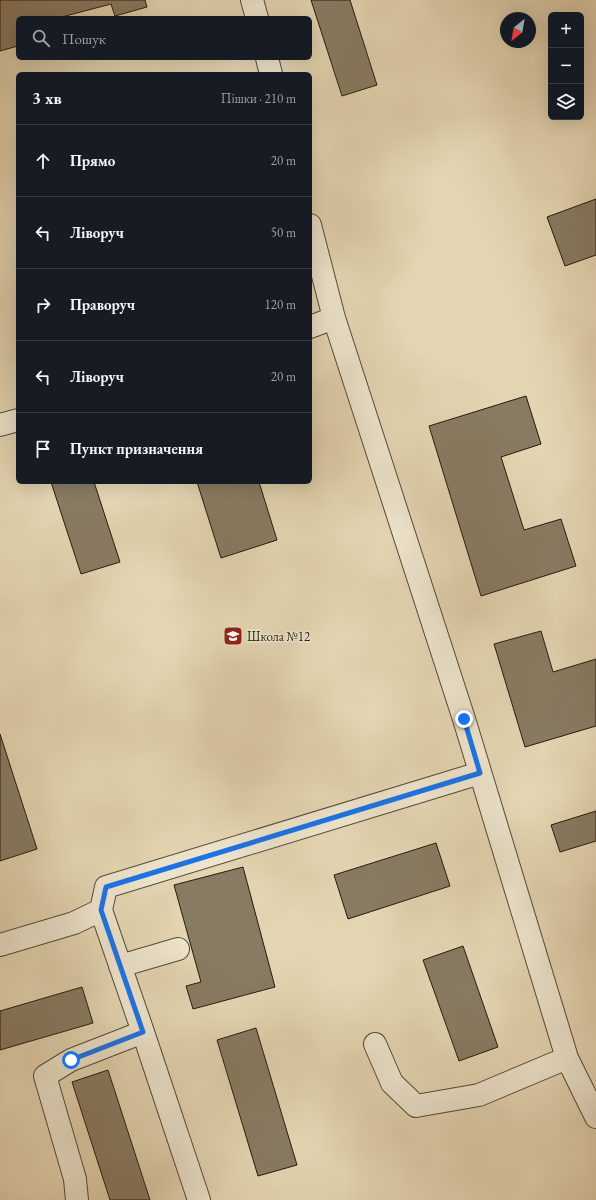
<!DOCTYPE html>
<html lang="uk">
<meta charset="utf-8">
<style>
:root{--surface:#171b24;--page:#242831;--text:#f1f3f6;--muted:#9ea1a6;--line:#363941}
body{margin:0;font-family:"EB Garamond",serif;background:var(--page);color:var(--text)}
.controls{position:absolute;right:12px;top:12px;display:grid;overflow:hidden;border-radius:6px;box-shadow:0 4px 16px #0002}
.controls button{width:36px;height:36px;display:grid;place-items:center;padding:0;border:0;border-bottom:1px solid var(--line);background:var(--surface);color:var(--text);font:20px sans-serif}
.compass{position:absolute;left:500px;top:12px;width:36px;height:36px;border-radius:50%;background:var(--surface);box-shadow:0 4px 16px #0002;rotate:211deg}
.stop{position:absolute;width:12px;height:12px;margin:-9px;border:3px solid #1a73e8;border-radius:50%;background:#fff}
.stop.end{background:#1a73e8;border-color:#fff;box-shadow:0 1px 4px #0008}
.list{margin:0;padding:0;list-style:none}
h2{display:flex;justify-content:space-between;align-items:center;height:52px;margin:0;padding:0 16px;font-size:17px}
h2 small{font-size:13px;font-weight:400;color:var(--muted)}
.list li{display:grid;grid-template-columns:26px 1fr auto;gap:12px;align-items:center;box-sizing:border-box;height:72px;padding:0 16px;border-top:1px solid var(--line)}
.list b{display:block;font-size:15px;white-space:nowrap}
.list em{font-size:13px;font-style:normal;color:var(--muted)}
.icon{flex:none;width:22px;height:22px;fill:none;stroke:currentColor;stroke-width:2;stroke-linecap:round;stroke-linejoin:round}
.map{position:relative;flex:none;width:596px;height:1200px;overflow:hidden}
.search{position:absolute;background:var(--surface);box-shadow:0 4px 16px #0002;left:16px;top:16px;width:296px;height:44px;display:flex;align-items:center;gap:10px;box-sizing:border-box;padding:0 14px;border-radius:6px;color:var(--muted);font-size:15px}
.panel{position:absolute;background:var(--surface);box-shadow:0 4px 16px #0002;left:16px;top:72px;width:296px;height:412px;border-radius:6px}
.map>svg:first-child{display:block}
</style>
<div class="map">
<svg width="596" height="1200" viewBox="0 0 596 1200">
<rect width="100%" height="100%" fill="#e4d5b2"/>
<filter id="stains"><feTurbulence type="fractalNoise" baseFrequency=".005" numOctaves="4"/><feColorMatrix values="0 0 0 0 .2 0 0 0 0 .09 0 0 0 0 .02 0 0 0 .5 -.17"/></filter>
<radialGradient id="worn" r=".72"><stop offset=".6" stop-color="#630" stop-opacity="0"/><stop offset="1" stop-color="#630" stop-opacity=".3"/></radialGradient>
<path fill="#887b63" stroke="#251a0e" d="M0,0H145L147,7L115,16L111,4L58,18H18V46L0,51Z
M311,0H350L377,85L342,96Z
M596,199V255L565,266L547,217Z
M526,396L541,444L501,457L524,530L561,519L576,566L481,596L429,426Z
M51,482H94L120,562L81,574Z
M197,482H259L277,540L221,558Z
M541,631L553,672L596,659V726L525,747L494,644Z
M0,734L37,849L0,861Z
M596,811V841L560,852L551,825Z
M436,843L450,886L348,919L334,875Z
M243,867L275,987L193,1009L186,986L201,982L174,885Z
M463,946L498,1047L459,1061L423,960Z
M82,987L93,1023L0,1050V1011Z
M256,1028L297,1165L258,1176L217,1040Z
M108,1070L150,1200H110L72,1082Z"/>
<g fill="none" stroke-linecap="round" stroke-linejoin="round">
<g stroke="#554937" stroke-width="24">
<path id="minor" d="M252,0L257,18
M267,58L271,74
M310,225L334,318L464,719L567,1058L596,1117
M310,327L334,318
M0,425L18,420
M101,910L143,1032L199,1200
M0,945L74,923L101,910L106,887L480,773
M120,966L178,949
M375,1044L392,1083L416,1106L479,1095L567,1058
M77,1200L75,1179L45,1076L71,1060L143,1032"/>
</g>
<use href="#minor" stroke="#ede4cd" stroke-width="22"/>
</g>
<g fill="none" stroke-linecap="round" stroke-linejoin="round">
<path stroke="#1a73e8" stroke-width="5" d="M71,1060L143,1032L101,910L106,887L480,773L464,719"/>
</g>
<defs>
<g id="school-square" transform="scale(1)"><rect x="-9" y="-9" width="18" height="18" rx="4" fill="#8f2418" stroke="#ede4cd"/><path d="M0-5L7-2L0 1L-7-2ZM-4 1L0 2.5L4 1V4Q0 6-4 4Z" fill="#fff"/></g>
</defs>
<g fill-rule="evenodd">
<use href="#school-square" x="233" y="636"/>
</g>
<g text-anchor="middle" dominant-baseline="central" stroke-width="3" stroke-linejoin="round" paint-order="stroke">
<g font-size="13" fill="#251a0e" stroke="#ede4cd" text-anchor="start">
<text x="247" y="636">Школа №12</text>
</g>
</g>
<rect width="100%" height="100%" filter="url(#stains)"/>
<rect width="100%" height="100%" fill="url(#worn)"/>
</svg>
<div class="controls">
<button>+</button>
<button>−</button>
<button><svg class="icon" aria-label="layers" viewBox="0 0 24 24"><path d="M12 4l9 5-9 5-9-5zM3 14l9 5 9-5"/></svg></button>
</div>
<svg class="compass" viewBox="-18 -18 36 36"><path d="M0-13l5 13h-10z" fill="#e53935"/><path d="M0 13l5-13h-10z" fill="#9ea1a6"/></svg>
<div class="stop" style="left:71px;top:1060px"></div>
<div class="stop end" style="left:464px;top:719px"></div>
<div class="search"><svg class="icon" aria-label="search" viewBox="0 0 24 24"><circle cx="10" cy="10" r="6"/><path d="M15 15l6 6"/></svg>Пошук</div>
<section class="panel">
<h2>3 хв<small>Пішки · 210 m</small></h2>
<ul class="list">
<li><svg class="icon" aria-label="ahead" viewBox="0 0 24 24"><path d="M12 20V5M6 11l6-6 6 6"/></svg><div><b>Прямо</b></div><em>20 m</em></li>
<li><svg class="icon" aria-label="left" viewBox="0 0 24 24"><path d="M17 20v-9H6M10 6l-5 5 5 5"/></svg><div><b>Ліворуч</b></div><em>50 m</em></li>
<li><svg class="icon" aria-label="right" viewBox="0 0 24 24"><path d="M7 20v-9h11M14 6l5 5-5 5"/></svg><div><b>Праворуч</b></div><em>120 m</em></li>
<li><svg class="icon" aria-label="left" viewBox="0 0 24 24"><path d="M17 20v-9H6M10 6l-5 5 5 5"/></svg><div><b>Ліворуч</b></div><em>20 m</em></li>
<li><svg class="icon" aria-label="arrive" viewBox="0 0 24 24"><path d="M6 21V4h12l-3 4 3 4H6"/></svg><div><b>Пункт призначення</b></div></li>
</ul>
</section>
</div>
